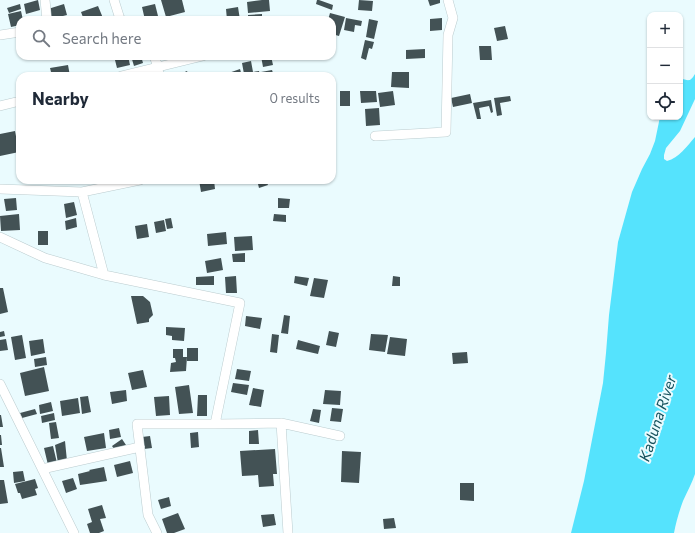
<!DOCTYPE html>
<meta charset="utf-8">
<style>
:root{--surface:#fff;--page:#f6f6f7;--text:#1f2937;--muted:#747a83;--line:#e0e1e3}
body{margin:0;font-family:Commissioner,sans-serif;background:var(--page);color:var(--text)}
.controls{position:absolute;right:12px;top:12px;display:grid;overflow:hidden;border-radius:8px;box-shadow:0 1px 3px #0004}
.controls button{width:36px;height:36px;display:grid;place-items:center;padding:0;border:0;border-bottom:1px solid var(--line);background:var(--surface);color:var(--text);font:20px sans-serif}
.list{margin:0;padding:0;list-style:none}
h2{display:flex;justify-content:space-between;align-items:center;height:52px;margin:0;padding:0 16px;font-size:17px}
h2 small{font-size:13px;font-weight:400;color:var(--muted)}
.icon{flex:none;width:22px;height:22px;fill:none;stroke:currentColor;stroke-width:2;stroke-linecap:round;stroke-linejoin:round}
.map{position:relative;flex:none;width:695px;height:533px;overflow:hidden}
.search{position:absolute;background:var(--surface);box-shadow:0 1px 3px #0004;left:16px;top:16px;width:320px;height:44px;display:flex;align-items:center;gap:10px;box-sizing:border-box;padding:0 14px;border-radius:12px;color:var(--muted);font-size:15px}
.panel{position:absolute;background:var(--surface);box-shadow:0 1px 3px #0004;left:16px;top:72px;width:320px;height:112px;border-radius:12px}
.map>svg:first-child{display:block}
</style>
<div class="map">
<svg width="695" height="533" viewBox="0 0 695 533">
<rect width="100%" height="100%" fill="#eafbfe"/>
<path fill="#55e3fd" d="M695,74V99L680,131L666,148L664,155V159L667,161C679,158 687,146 695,137V474C692,483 687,492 683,501C679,512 676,522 674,533H571L584,481L603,383L606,353L609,315L612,291L618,242L632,192L642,169L650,154L655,141L660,117H680V78C689,81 690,82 695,74Z"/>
<path fill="#435255" d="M38,0L40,10L26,14L24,4Z
M161,0H182L185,12L166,17Z
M262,0H269L270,11L248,13L247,2Z
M317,0H319L333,5L332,10L316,4Z
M359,0L373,1L372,11L358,10Z
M428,0H440V3L430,6Z
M20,4L21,9L9,13L7,8Z
M64,4L67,15L51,19L48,9Z
M155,4L159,20H145L142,7Z
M98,6L103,18L98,20H84L81,12Z
M238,7L240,20H227L226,9Z
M21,11L23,20H20V25L11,27L8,14Z
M330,13L345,17L339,36L332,34V20H328Z
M262,14V20H248V15Z
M346,18L362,21L361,26L355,25L354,32L344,30Z
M442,18V30L430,31V19Z
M369,19L378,21L374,39L366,37Z
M505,26L508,39L497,41L494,28Z
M365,40L374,42L372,49L369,48L366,60L361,58Z
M479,46H491L492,60H480Z
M425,49V58L406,59V50Z
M71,56H90V57L72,59Z
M114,56H128L130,65L117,68Z
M131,56H141L143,63L134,66Z
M261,56H271L273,65L263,67Z
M251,61L253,72L259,71L260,76H251V73L244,74L242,63Z
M68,65L70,76H52L50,68Z
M240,69L242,76H220Z
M272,70L274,76H262L261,72Z
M187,71L189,76H181L180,74Z
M392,72H409V88L391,87Z
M340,91H350V106H340Z
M360,91H376L377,102L361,103Z
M393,91L395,105L380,107L378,93Z
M470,94L472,103L453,107L451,98Z
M510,96L511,101L500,103L502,115L497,116L494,98Z
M491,100L493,112L491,113L489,106L479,108L481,119H477L473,103Z
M379,108L380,125L366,126L365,109Z
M20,114V123L17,115Z
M15,131L19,152L0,156V134Z
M199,180H214L215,189L201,192Z
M257,180H266L268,185L259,188Z
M16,198L17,210L6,211L4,199Z
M278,198L290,199L289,208H278Z
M74,202L77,215L66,218L64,204Z
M19,214L20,230L1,231L0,216Z
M274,214L286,215V222L273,221Z
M76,218L77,227L66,230L65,221Z
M171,218L173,228L167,229L165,219Z
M164,220L166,231L156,233L154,222Z
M147,224L149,237L137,239L135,226Z
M38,231H48V245H38Z
M226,232L227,244L208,246L207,234Z
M252,236L253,250L235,251L234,237Z
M245,253V262H233L232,254Z
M221,258L223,270L207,273L205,261Z
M214,276V285H196V277Z
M236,276L237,293H226L225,277Z
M295,276L309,278L307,286L294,283Z
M393,276L400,277V286H392Z
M314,278L328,280L324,298L310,296Z
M0,288H3L8,312L0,314Z
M131,296H143L150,302L153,315L149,319V322L137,324Z
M284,315L290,316L288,334L281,333Z
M246,316L262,318L260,329L245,326Z
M166,327L185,328L184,341L172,340V336L166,335Z
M4,331L5,336L0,337V332Z
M329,331L339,333L336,347L326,345Z
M272,334L279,335L277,353L270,352Z
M371,334L388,335L385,352L369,350Z
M22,335L26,358L15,360L11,337Z
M390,337L407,339L405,356L387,354Z
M6,339L8,350L0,351V340Z
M43,339L45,353L31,356L29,341Z
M298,340L320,346L318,354L296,349Z
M187,348H198V361H187Z
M173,349H183V357H187L186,371L170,372L171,363L176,362L175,358H173Z
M467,352L468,363L453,364L452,353Z
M46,357L47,365L35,367L34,359Z
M44,367L49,391L25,396L20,373Z
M237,369L251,371L249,381L235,379Z
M143,370L147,387L132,390L128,373Z
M233,383L249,385L247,395L231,392Z
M189,385L193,413L179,414L175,387Z
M253,388L264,390L261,407L249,405Z
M126,390L127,401L112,404L110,392Z
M325,390L341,391L340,405L323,404Z
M198,395H207V416H197Z
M88,396L91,412L82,414L80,397Z
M169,396L170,415L156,416L154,397Z
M78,398L80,413L62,416L60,401Z
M51,402L53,411L40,414L39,405Z
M332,408L343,409L341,422L330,421Z
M35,409L37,414L22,418L20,413Z
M313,409L321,410L319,423L310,421Z
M54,413L55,420L42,423L41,416Z
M0,415H1L3,427H0Z
M56,422L59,438L51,439L49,423Z
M119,428L121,437L110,439L109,430Z
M258,430L259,444H249V431Z
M198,432L199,447L191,448L190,433Z
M104,433L106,448L87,451L84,437Z
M0,435H1L2,445H0Z
M150,436L152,448L144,449L142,437Z
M122,439L126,445L116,452L112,446Z
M65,441L67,461L58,463L55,445Z
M53,446L57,463L48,465L44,448Z
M0,448H1L4,467H0Z
M275,449L277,474H273L274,486L259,487L258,475L242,476L240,451Z
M342,451L361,452L359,483L341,482Z
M130,461L133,473L117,477L114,465Z
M104,467L107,481L80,485L78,474L90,471L89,470Z
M23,471L25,481L14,483L13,472Z
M73,478L77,489L66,493L62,481Z
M35,479L38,488L35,489L37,495L22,499L20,493H18L15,484Z
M0,480H4L8,503L0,504Z
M460,483H474V501L460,500Z
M169,497L171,506L161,509L158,500Z
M102,505L106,518L100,519L104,531L99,533H90L87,524L92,522L88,509Z
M178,513L185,529L174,533H167L162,519Z
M274,514L276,525L263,527L261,515Z
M394,518L396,528L384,529L383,519Z"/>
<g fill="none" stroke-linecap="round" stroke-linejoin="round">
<g stroke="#bbcccf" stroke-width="10">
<path id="minor" d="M45,0L47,20
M114,0L120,19L122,20
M0,35L20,32
M154,56L158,67L203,56
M121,76L158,67L159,76
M0,106L20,101
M375,136L446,132L448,35L453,18L448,0
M0,189L82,192L104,275L240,303L215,424L281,423L340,436
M82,192L140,180
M0,237L45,258L104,275
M0,384L74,533
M281,423L288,533
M42,469L140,447
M157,533L148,515L137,424H215"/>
</g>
<use href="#minor" stroke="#fff" stroke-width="9"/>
</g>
<g text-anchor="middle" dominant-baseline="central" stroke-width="4" stroke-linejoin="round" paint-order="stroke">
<g font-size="15" font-style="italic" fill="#16525d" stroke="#eafbfe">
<text transform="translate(657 418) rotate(-72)">Kaduna River</text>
</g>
</g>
</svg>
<div class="controls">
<button>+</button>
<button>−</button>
<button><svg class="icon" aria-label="locate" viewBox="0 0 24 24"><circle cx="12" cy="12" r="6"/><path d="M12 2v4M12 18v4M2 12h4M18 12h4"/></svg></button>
</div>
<div class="search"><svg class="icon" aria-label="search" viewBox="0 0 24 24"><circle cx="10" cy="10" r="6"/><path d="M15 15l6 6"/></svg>Search here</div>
<section class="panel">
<h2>Nearby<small>0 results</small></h2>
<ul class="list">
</ul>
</section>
</div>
